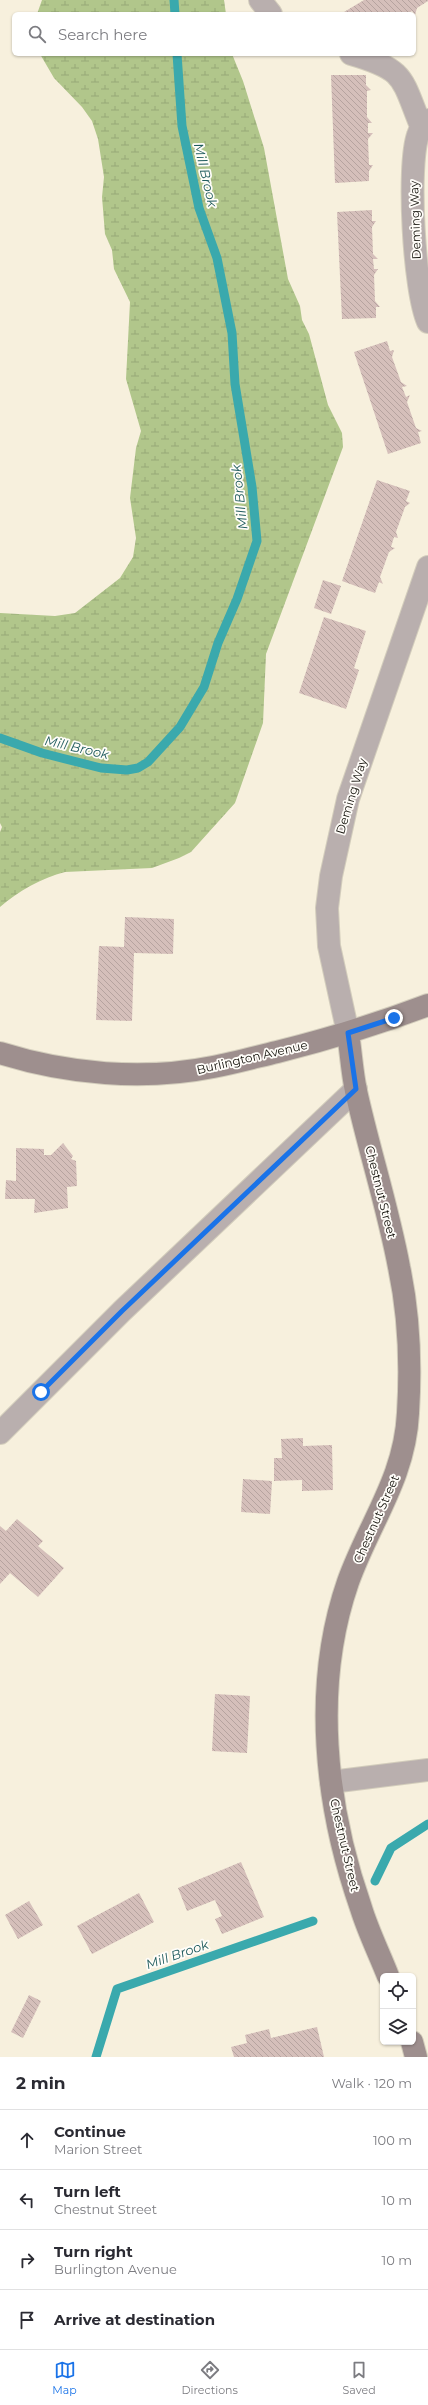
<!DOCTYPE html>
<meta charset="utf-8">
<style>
:root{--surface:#fff;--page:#f7f7f7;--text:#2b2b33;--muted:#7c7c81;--line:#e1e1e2;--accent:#1a73e8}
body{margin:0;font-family:Montserrat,sans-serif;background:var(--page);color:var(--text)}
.controls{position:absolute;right:12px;bottom:12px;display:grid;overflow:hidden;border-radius:6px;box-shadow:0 1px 3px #0004}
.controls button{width:36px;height:36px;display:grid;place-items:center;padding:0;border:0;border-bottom:1px solid var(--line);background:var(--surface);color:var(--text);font:20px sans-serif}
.stop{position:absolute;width:12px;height:12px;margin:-9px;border:3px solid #1a73e8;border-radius:50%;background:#fff}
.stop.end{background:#1a73e8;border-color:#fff;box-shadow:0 1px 4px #0008}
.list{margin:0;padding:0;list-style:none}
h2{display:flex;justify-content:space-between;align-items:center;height:52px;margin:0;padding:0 16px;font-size:17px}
h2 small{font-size:13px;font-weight:400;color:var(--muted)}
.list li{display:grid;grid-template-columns:26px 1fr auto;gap:12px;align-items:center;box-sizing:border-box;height:60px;padding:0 16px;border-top:1px solid var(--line)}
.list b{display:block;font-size:15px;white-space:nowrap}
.list p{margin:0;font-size:13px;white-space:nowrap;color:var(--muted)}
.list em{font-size:13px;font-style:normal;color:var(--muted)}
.icon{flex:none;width:22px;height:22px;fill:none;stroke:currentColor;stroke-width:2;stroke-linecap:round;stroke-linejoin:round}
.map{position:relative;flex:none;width:428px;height:2057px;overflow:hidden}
.search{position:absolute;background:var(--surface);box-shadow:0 1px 3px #0004;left:12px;right:12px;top:12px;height:44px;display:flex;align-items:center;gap:10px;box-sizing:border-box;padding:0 14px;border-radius:6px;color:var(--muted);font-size:15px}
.sheet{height:292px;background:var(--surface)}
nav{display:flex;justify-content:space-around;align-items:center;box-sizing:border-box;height:56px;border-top:1px solid var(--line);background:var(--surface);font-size:11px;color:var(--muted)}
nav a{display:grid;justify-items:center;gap:2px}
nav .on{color:var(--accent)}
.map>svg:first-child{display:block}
</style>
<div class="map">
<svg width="428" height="2057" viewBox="0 0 428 2057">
<defs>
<pattern id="wetland-marsh" width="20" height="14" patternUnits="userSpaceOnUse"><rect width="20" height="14" fill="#b1c68b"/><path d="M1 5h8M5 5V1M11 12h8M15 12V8" fill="none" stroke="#97a977"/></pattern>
<pattern id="building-back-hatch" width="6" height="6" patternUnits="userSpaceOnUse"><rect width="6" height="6" fill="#d5bfba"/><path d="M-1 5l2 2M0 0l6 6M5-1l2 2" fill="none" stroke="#b6a39f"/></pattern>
</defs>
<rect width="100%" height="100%" fill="#f7f0dd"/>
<path fill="url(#wetland-marsh)" d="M42,0H224L226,14H37Z
M40,54H232L243,81L264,148L288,279L300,306L302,320L309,334L328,405L342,433L343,447L266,654L263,723L235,803L191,852L179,858L152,868L65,872C42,878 18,891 0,907V832L2,827L0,823V613L55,616L75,613L120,578L133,557L136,538L130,498L136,448L141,431L126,379L130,302L114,269L112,250L105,234L102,197L104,177L98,139L92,121L82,107L54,78Z"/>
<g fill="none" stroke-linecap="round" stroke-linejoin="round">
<path stroke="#3aa9ad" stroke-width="9" d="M174,0L175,14
M0,738L42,753L101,768L127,770L138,768L148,762L180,727L204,687L218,643L237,599L257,541L252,487L235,384L232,333L217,258L199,208L182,126L177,54
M375,1881L391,1848L428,1824
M96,2057L117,1989L313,1921"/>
</g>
<path fill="url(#building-back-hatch)" d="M364,0H428V1L417,8L415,15L412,11L407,14H345L344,12Z
M331,75H366V85L371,90L367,91V117L372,123H368V133H373L368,139L369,165H373L369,171V181L335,183Z
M372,210V221H376L372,227L373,254L378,259H373L374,269H378L374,275L375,301L380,307H376V318L342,319L337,212Z
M387,341L390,351L394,350L392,357L401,382L407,386L402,387L406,397L410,395L407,402L416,428L422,431L418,432L421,443L388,454L354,352Z
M377,480L410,491L406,501L410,503L405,507L396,532L398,538L394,537L391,547L395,548L389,552L380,577L383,584L379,582L375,593L342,581Z
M323,580L341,586L331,614L314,608Z
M324,617L366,631L354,668L359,670L346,709L299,693Z
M125,917L174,919L173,954L134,953L132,1021L96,1020L99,946L124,947Z
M63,1143L73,1156L71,1159L76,1161L77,1186L67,1187L68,1208L34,1213L35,1199H5L6,1180L16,1181V1148L44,1149V1155H51Z
M303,1438V1446L332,1445L333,1490L302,1491V1480L274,1481V1458H282L281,1439Z
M243,1479L272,1481L270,1514L241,1512Z
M17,1519L43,1541L38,1546L64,1568L38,1597L10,1573L0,1584V1526L6,1531Z
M215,1694L250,1696L247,1753L212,1751Z
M241,1862L264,1917L222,1934L215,1919L222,1916L215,1900L187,1911L178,1888Z
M139,1893L154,1922L92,1954L77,1926Z
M29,1901L43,1925L18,1939L5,1915Z
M29,1995L41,2001L23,2038L11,2032Z
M317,2027L324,2057H234L231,2047L247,2043L245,2035L269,2029L271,2038Z"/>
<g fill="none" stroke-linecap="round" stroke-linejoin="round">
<g stroke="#d3cdbc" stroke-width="24">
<path id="street" d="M260,0L271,14
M351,54C406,70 401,77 421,126
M428,120C423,125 420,128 418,135C407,166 414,291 428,322
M348,1033L329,946L327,908L331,876L348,799L428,567
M0,1433L122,1311L356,1089
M331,1782L428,1770"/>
</g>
<g stroke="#d3cdbc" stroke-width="24">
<path id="secondary" d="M348,1033C351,1053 352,1072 356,1091C369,1150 388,1208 399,1267C409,1314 411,1365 408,1413C405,1478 369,1523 348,1582C312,1686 325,1805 361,1908C368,1931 379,1953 388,1976
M0,1053C67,1074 143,1081 213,1067C234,1063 256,1057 277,1052C329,1039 378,1024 428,1005
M412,2042L416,2057"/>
</g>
<use href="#street" stroke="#b9afae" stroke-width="22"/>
<use href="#secondary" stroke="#9e8f8e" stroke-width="22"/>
</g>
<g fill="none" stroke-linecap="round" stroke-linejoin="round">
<path stroke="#1a73e8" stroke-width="5" d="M41,1392L122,1311L356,1089L348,1033L394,1018"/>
</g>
<g text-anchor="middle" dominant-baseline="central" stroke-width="3.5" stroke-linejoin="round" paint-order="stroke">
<g font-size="12" fill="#15130c" stroke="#fffdf9">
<text transform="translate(415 220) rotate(-92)">Deming Way</text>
<text transform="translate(351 796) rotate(-73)">Deming Way</text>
<text transform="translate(252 1057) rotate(-13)">Burlington Avenue</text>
<text transform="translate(381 1192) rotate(76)">Chestnut Street</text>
<text transform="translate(376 1519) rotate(-66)">Chestnut Street</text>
<text transform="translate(345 1845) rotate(77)">Chestnut Street</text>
</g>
<g font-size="13" font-style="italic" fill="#1f5b5d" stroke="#fffdf9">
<text transform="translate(206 175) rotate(77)">Mill Brook</text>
<text transform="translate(239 497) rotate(-96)">Mill Brook</text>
<text transform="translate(77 747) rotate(13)">Mill Brook</text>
<text transform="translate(177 1954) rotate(-19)">Mill Brook</text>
</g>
</g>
</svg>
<div class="controls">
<button><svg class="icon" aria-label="locate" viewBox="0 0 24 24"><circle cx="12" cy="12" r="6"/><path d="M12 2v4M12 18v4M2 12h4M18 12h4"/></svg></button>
<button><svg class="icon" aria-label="layers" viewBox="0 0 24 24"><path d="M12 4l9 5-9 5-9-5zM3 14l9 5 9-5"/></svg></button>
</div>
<div class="stop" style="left:41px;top:1392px"></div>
<div class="stop end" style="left:394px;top:1018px"></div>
<div class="search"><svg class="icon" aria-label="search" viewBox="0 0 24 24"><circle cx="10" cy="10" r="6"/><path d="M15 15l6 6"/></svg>Search here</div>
</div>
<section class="sheet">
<h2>2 min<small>Walk · 120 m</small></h2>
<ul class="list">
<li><svg class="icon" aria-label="ahead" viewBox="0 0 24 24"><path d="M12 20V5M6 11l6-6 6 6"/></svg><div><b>Continue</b><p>Marion Street</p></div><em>100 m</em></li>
<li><svg class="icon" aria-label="left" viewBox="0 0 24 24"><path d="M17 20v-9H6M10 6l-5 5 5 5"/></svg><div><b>Turn left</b><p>Chestnut Street</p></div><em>10 m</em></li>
<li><svg class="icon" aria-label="right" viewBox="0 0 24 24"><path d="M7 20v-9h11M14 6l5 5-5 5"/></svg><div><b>Turn right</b><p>Burlington Avenue</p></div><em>10 m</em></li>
<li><svg class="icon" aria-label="arrive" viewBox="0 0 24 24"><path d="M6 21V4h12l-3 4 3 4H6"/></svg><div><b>Arrive at destination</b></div></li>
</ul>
</section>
<nav>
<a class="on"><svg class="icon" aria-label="map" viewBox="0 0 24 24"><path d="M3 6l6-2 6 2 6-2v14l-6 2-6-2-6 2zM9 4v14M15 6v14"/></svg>Map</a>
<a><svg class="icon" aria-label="directions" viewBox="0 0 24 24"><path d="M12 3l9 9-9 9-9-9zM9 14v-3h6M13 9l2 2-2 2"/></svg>Directions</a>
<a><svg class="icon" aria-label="saved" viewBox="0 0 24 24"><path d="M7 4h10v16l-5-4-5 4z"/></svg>Saved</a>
</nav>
